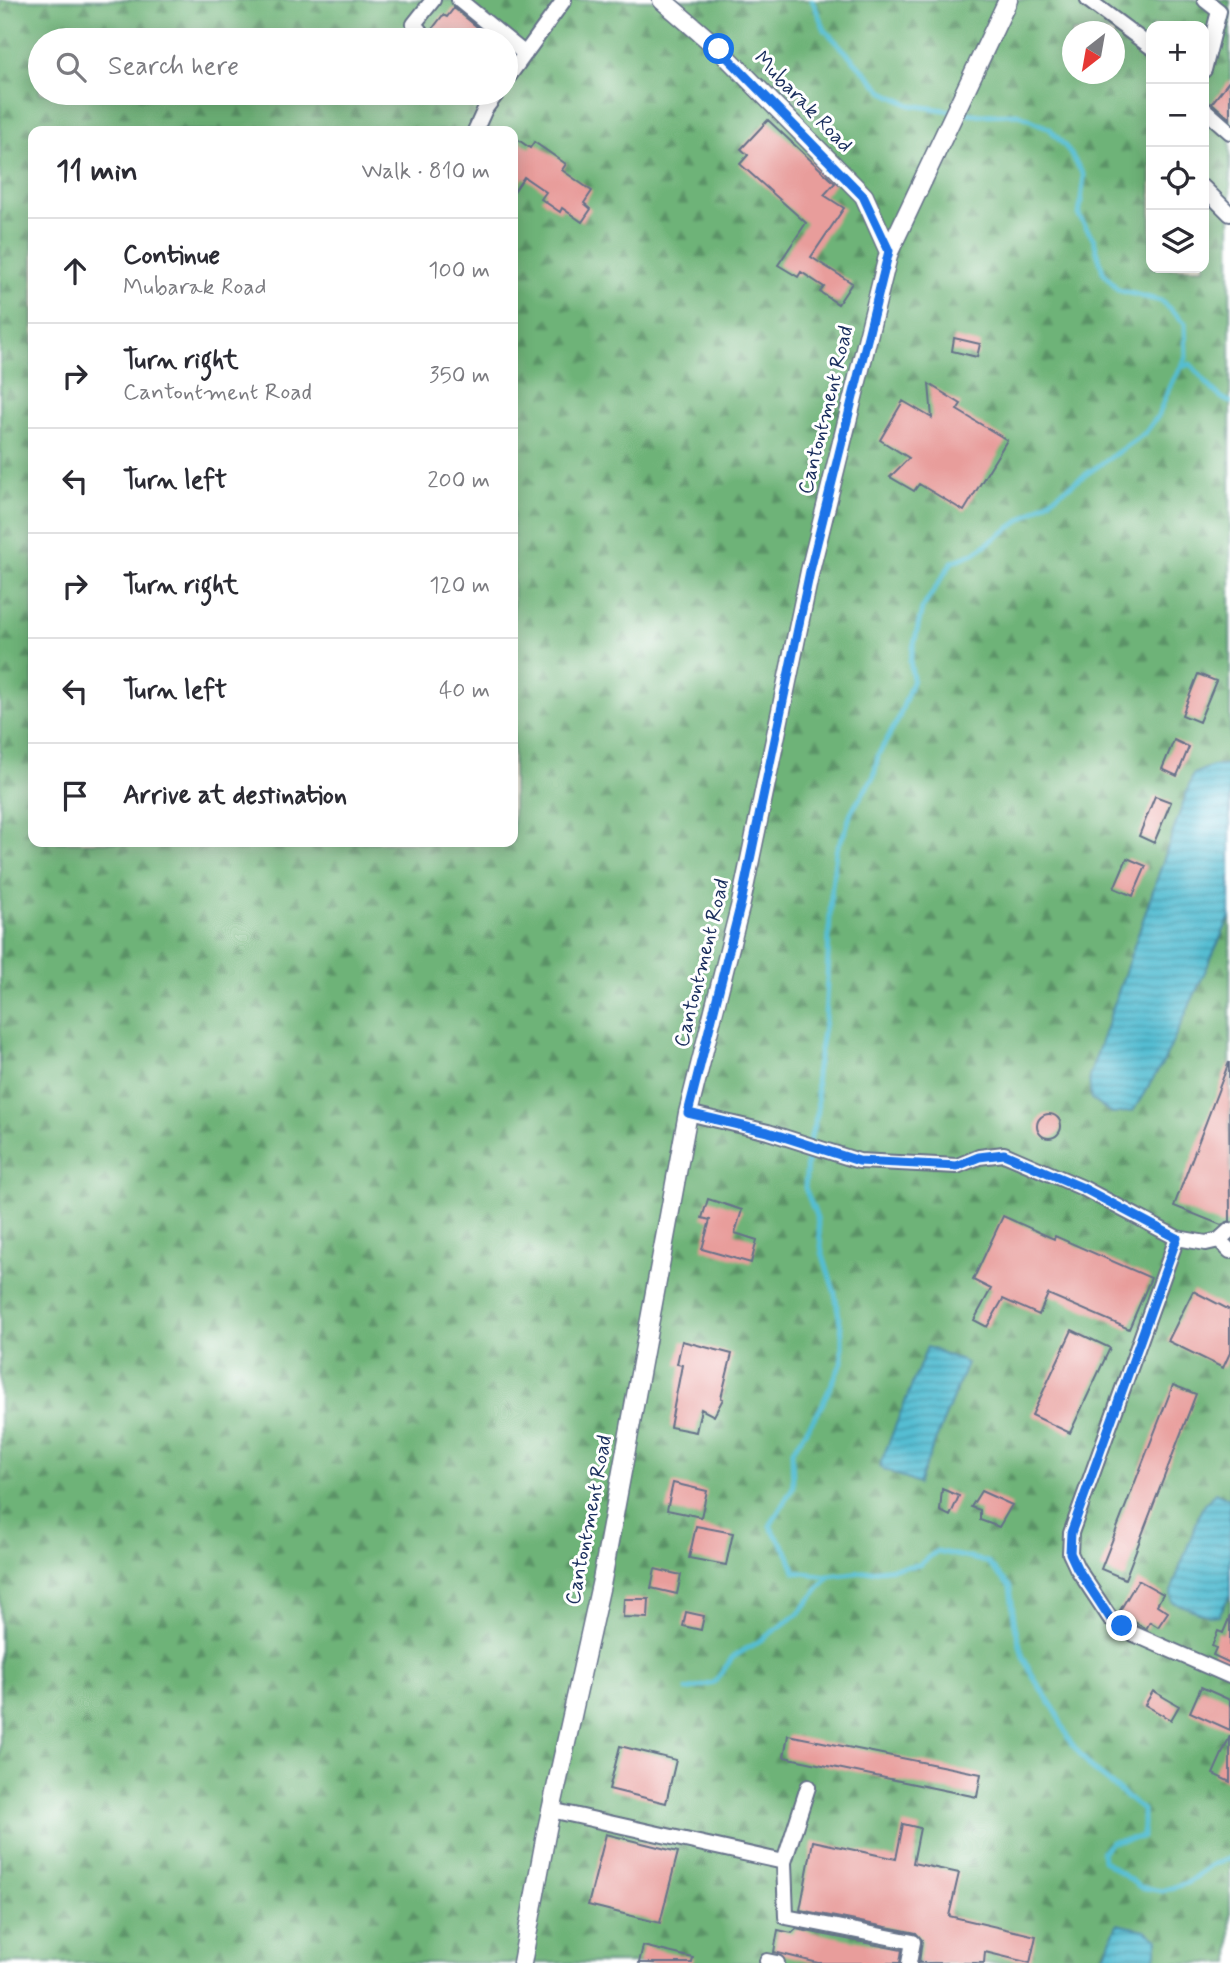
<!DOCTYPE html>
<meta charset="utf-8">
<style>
:root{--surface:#fff;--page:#f7f7f7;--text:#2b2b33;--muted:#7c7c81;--line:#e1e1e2}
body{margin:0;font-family:Mynerve,sans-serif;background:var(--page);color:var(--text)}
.controls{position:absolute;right:21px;top:21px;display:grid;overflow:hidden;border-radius:14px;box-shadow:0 4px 18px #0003}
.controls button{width:63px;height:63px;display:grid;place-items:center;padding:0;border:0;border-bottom:2px solid var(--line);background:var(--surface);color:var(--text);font:35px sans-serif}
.compass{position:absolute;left:1062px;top:21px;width:63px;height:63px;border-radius:50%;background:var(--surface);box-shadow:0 4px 18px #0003;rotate:211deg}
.stop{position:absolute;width:21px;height:21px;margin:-16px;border:5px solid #1a73e8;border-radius:50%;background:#fff}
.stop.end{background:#1a73e8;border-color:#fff;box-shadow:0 2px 7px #0008}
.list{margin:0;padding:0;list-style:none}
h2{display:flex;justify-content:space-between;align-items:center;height:91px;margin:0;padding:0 28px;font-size:30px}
h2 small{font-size:23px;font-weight:400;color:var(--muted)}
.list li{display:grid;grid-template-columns:46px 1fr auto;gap:21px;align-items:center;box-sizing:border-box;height:105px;padding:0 28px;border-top:2px solid var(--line)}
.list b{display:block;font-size:26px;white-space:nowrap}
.list p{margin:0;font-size:23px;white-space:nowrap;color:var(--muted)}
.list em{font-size:23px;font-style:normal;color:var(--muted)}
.icon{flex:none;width:38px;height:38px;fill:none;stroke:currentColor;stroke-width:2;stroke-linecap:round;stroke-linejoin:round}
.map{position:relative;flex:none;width:1230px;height:1963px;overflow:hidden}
.search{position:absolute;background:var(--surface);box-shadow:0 4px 18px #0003;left:28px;top:28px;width:490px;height:77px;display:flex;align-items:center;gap:18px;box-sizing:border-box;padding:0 24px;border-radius:38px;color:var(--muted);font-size:26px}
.panel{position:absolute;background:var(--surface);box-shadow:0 4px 18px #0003;left:28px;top:126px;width:490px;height:721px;border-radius:14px}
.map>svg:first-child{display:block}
</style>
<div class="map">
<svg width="1230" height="1963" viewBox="0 0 1230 1963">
<defs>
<pattern id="forest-firs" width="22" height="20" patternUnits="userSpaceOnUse" patternTransform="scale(1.75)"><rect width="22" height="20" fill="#6eb378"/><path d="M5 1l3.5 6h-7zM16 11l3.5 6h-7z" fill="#5a9266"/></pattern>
<pattern id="water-rules" width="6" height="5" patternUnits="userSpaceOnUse" patternTransform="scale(1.75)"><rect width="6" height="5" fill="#54bdd2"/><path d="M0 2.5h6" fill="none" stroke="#459aae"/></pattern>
</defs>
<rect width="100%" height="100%" fill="#fff"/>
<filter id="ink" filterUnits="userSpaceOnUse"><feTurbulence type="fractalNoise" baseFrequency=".0143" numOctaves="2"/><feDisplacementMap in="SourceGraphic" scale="14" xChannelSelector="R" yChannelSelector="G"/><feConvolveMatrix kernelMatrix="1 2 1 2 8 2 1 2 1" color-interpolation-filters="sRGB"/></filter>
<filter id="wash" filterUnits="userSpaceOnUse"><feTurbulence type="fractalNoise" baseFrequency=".00686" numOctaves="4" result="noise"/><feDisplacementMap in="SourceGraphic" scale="28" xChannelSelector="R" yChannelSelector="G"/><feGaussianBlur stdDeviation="1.57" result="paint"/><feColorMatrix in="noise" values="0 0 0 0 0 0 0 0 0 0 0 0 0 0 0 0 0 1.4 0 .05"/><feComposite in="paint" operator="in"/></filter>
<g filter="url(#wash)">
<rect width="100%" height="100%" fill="#f1edd8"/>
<path fill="url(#forest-firs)" stroke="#44716b" stroke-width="2" fill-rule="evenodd" d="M0,0H1230V1963H0ZM1151,26H1204V268H1151ZM1072,32H1114V74H1072ZM40,40H506V93H40ZM33,131H513V842H33Z"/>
<path fill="url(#water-rules)" stroke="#387698" stroke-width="2" d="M1230,764V917L1164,1061L1133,1111L1113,1114L1091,1099L1089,1077L1193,774L1212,766Z
M927,1347L967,1363L918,1484L879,1467Z
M1215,1492L1230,1499V1595L1219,1615L1209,1616L1172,1602L1171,1592L1201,1510Z
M1117,1924L1145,1930L1158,1939L1154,1963H1101Z"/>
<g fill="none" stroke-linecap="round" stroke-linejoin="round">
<path stroke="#54bdd2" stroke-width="5" d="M812,0L825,30L884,92L910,105L980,115L1018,114L1050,129L1069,151L1084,176L1079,216L1094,240L1103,272L1118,290L1161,301L1185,323L1186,358L1169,388L1158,416L1145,433L974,553L952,562L922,609L910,661L913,679L898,720L878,755L874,776L851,812L846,829L836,851L831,894L825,1020L816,1074L818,1111L808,1147L805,1188L817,1218L822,1252L835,1294L842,1334V1362L820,1409L792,1452L793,1487L770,1526L789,1555L795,1572L829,1576
M1182,367L1190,364C1202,376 1215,397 1230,402
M687,1690L714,1683L733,1657L764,1638L800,1612L829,1576L919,1565L937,1551L987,1562L1010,1587L1015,1626L1023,1657L1035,1680L1055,1710L1069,1740L1091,1768L1143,1810V1837L1111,1842L1102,1852L1103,1860L1140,1887L1162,1891L1187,1883L1211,1865L1230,1858"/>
</g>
<g id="blocks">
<path fill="#e89d9b" d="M454,8L493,40H436L434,34L437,31L433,28L443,15L447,17Z
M1230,80V119L1212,103Z
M768,120L835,183L824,195L844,208L811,257L852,283L838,304L820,292L824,287L801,272L798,277L778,265L806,223L740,164L748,155L741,149Z
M513,136L530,148L534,142L566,164L562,170L592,191L584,203L591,209L582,222L562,208L560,212L541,199L546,192L524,177L513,193Z
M954,338L980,344L977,357L952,351Z
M929,384L961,404L957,410L1007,440L964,511L919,484L914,491L890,477L909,458L880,440L903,401L932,418Z
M1198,674L1216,681L1199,722L1182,715Z
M1174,740L1189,747L1177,776L1162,769Z
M1155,796L1171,802L1154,843L1139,836Z
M1127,858L1146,866L1133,896L1114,888Z
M1229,1062L1230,1221L1221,1225L1174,1206Z
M1037 1126a12 12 0 1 1 24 0a12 12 0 1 1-24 0Z
M708,1199L742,1210L735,1233L757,1240L751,1263L702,1249L710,1220L702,1218Z
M1003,1216L1054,1239L1055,1236L1151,1278L1129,1329L1048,1294L1039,1315L1003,1299L987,1327L974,1320L991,1289L973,1280Z
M1193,1291L1230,1310V1353L1223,1368L1168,1341Z
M1072,1330L1110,1348L1070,1433L1032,1415Z
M682,1341L732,1354L721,1398L723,1399L714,1416L701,1409L696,1432L670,1427L682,1365L677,1364Z
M1173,1385L1196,1394L1125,1579L1101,1569Z
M673,1483L707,1491L701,1517L667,1510Z
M942,1489L959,1496L950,1516L940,1511Z
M981,1491L1012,1505L999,1527L980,1520V1510L971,1507Z
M696,1526L733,1533L726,1565L689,1558Z
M655,1569L681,1575L677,1594L651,1588Z
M1138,1580L1163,1594L1157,1605L1168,1612L1158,1627L1150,1622L1146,1629L1119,1612Z
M624,1599H649L648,1618L623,1617Z
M686,1612L704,1616L701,1630L683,1626Z
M1230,1616V1663L1213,1655L1216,1648L1212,1646L1218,1631L1223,1633Z
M1201,1687L1230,1700V1730L1190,1712Z
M1153,1691L1179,1706L1171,1720L1145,1705Z
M788,1735L981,1774L977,1797L784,1757Z
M1230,1736V1782L1213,1774Z
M620,1746L676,1760L666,1803L609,1789Z
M903,1824L920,1828L913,1863L959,1873L949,1916L1036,1936L1030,1963L985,1952L984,1963H919L922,1940L916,1933L800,1910L813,1841L896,1859Z
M606,1834L678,1852L660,1923L588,1905Z
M796,1929L902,1950L900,1963H818L774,1952L778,1930L792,1933Z
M643,1946L693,1958L692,1963H639Z"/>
</g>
</g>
<g filter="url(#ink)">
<use href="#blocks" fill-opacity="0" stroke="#667289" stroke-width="2"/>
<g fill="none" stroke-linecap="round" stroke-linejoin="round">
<g stroke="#667289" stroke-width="18">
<path id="minor" d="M459,0L525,54
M1088,0L1151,47
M427,40L414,24L433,0
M1204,70L1219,11L1205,0
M506,80L564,0
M1204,109L1230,132
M475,131L485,109L497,93
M1204,188L1230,214
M688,1113L768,1132L859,1161L957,1166L979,1157L1004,1154L1083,1188L1177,1238L1206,1243L1219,1240L1230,1230
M1177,1238L1071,1533L1070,1553L1077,1568L1110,1618L1134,1634L1230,1676
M1219,1240L1230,1251
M808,1787L784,1862L786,1917L913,1942L909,1963
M551,1810L784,1862
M767,1961L777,1963"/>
</g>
<g stroke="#667289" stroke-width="21">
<path id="tertiary" d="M662,0L719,49L864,196L889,252
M522,1963L547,1829L602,1580L688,1113L741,903L810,571L889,252L1008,0"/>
</g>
<use href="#minor" stroke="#fff" stroke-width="14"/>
<use href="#tertiary" stroke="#fff" stroke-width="18"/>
</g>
</g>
<g fill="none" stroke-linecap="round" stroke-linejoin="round" filter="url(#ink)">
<path stroke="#1a73e8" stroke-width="9" d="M719,49L863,196L889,251L810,571L741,903L688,1113L768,1132L859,1161L957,1166L979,1157L1004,1154L1083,1188L1177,1238L1071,1533L1070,1553L1077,1568L1110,1618L1122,1626"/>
</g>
<g text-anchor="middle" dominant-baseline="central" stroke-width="6" stroke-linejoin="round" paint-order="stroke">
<g font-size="21" fill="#1b2f5e" stroke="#fff">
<text transform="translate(803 102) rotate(46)">Mubarak Road</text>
<text transform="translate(826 410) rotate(-76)">Cantontment Road</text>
<text transform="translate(702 963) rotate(-76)">Cantontment Road</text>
<text transform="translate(589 1520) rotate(-79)">Cantontment Road</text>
</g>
</g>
</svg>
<div class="controls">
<button>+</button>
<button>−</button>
<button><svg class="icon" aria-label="locate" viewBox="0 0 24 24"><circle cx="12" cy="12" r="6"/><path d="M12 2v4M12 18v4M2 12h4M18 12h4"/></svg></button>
<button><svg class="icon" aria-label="layers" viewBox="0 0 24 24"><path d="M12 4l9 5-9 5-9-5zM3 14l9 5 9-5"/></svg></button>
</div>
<svg class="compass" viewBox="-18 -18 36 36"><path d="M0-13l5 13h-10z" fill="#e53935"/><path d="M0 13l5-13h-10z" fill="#7c7c81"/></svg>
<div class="stop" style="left:719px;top:49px"></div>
<div class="stop end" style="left:1122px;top:1626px"></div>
<div class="search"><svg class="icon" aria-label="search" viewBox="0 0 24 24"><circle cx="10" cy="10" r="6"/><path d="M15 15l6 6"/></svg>Search here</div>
<section class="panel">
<h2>11 min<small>Walk · 810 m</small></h2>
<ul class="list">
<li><svg class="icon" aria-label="ahead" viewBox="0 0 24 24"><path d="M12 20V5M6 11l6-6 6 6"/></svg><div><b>Continue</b><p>Mubarak Road</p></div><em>100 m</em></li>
<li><svg class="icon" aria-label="right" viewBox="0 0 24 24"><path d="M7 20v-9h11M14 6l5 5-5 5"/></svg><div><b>Turn right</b><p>Cantontment Road</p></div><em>350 m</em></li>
<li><svg class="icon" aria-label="left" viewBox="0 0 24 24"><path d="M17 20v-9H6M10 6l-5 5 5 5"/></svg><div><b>Turn left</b></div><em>200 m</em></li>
<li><svg class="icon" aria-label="right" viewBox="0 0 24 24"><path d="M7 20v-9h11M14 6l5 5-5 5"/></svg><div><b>Turn right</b></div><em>120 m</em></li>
<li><svg class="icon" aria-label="left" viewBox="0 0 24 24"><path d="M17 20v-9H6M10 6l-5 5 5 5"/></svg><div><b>Turn left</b></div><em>40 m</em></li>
<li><svg class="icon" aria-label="arrive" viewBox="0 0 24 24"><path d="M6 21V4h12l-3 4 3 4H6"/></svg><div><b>Arrive at destination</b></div></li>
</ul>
</section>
</div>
